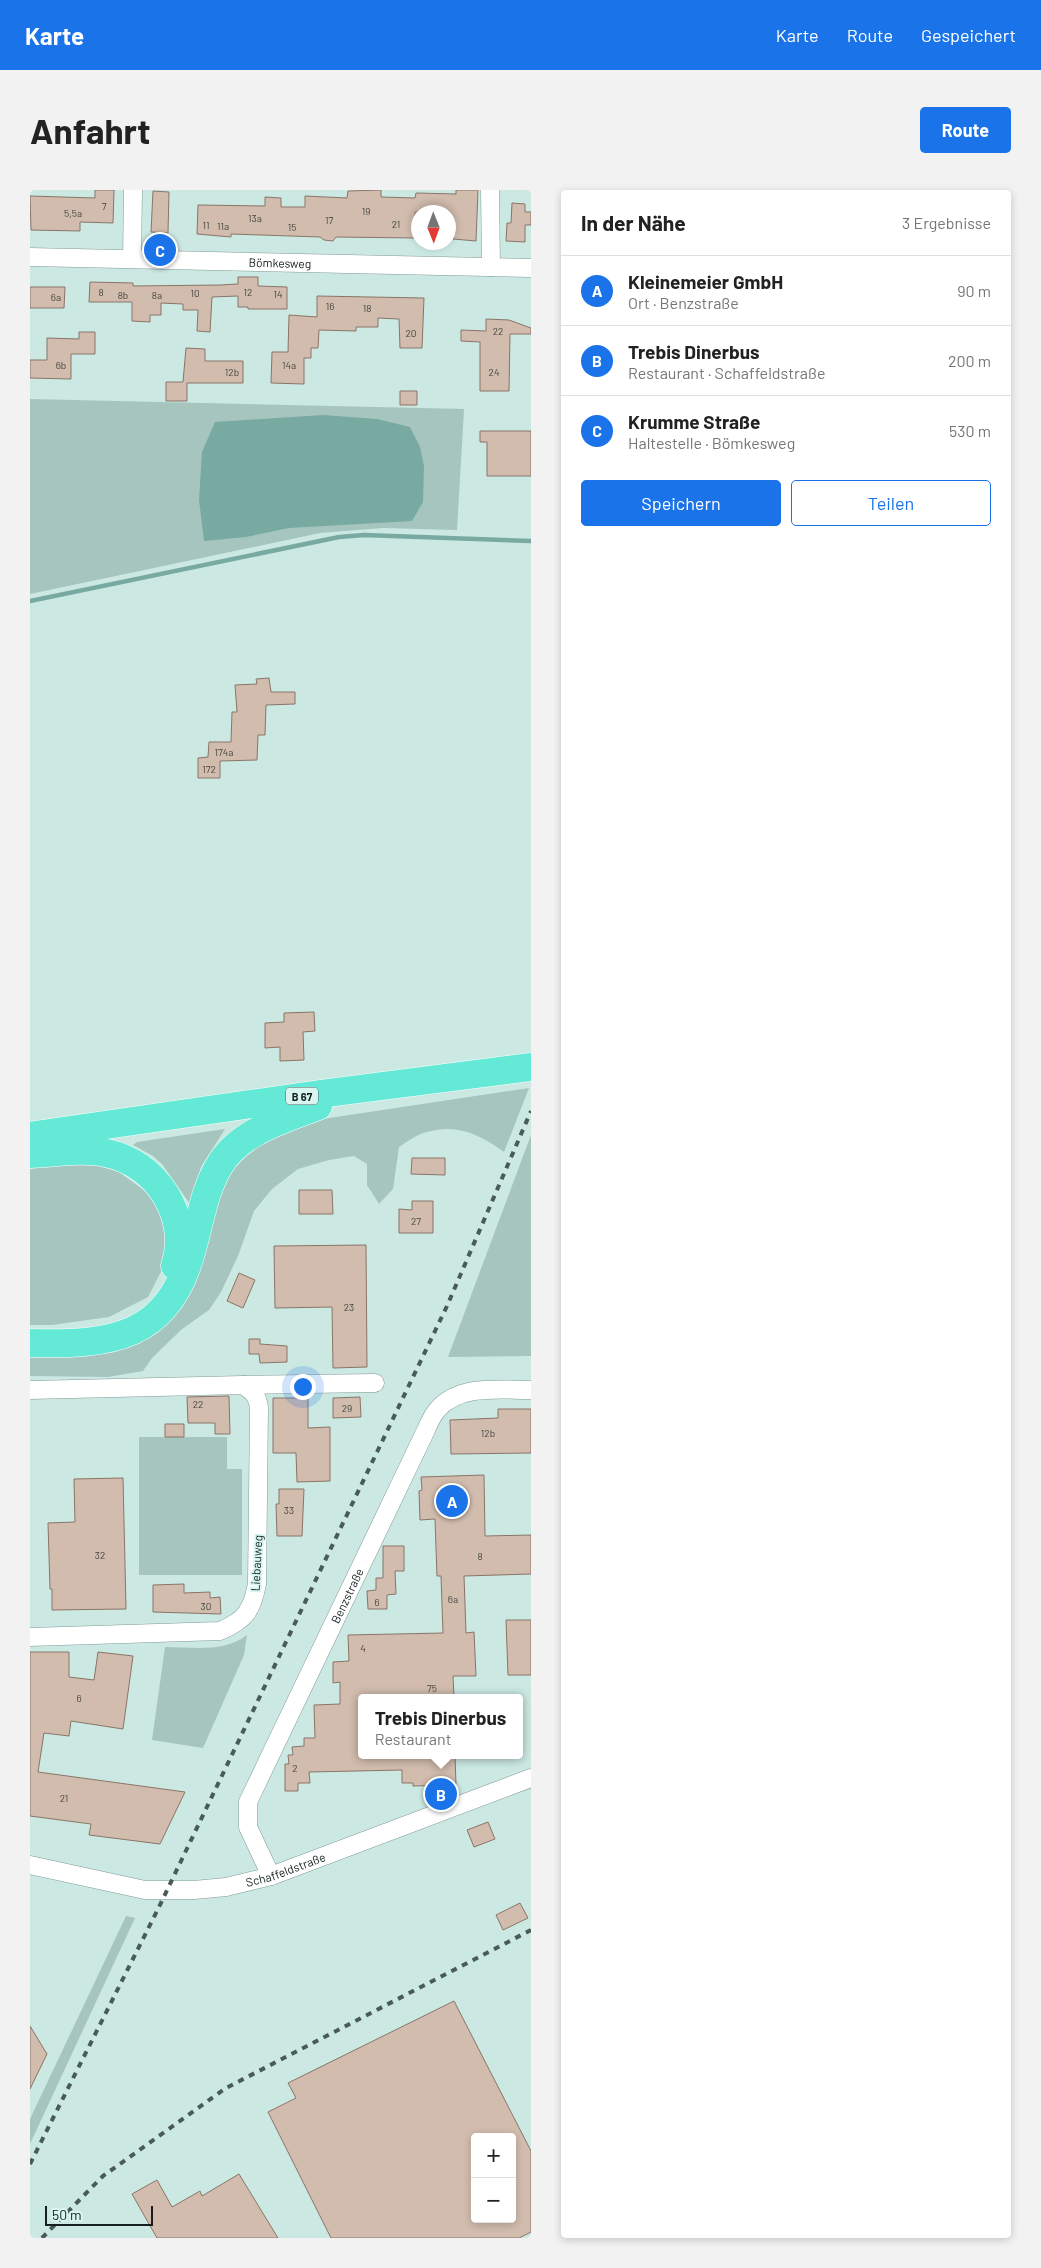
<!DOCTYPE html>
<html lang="de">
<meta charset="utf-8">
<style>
:root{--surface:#fff;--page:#f2f2f2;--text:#222;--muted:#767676;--line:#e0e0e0;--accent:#1a73e8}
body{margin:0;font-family:Barlow,sans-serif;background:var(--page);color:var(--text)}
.controls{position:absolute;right:15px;bottom:15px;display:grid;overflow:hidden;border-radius:5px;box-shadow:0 2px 8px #0003}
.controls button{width:45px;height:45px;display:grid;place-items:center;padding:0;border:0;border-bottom:1px solid var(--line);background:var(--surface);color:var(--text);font:25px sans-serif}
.compass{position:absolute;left:381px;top:15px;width:45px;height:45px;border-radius:50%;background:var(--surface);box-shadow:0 2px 8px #0003;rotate:179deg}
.scale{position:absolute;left:15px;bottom:12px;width:108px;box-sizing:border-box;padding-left:5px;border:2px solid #151f1e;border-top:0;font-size:14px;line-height:18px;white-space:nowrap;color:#151f1e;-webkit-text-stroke:4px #d8f5f0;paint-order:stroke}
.you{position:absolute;left:272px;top:1196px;width:18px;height:18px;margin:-12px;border:4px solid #fff;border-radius:50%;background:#1a73e8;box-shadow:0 0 0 8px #1a73e833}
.badge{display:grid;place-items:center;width:32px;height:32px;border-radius:50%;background:var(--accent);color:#fff;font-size:16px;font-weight:700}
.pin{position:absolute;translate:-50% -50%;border:2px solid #fff;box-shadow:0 1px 5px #0006}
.popup{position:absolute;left:328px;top:1504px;width:165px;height:65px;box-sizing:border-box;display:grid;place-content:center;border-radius:5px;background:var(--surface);filter:drop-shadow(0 1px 4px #0005);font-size:16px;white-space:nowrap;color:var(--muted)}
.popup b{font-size:19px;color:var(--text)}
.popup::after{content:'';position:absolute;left:50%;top:100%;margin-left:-10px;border:10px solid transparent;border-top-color:var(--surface)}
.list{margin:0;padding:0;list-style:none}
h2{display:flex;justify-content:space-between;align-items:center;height:65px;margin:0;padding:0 20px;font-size:21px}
h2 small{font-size:16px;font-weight:400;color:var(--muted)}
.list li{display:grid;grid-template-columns:32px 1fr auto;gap:15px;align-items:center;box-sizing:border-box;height:70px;padding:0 20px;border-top:1px solid var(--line)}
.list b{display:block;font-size:19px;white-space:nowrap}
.list p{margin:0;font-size:16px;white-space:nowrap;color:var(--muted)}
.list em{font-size:16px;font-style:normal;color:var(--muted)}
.actions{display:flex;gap:10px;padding:15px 20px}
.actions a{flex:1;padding:11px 0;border:1px solid var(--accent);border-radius:5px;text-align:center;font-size:18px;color:var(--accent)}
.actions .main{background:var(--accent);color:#fff}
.map{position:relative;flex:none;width:501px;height:2048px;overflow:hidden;border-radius:5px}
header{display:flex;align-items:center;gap:30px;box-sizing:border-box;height:70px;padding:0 25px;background:var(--accent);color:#fff}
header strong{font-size:24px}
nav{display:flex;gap:28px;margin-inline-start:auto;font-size:18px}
.intro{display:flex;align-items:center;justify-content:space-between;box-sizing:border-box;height:120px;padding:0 30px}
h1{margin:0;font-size:35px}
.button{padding:12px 22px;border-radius:5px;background:var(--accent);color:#fff;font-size:18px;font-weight:700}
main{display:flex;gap:30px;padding:0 30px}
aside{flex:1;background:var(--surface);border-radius:5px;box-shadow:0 2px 8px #0003}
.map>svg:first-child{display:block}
</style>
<header>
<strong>Karte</strong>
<nav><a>Karte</a><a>Route</a><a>Gespeichert</a></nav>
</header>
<div class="intro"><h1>Anfahrt</h1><a class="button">Route</a></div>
<main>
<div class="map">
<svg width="501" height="2048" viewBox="0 0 501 2048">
<rect width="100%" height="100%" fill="#cbe8e2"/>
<path fill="#a6c5bf" d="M0,209L434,219L427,340L353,338L290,343L0,404Z
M499,898L474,962C451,945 427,933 397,942C387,944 377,952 369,957L363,999L349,1014L337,995V974L324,966L299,970L268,979L242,999L224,1021L208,1066L191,1102L179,1120L152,1139L122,1168L113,1181L78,1187L0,1186V1157L134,1133L196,983L236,944L293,929Z
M195,939L171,977L160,1014L132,974L123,966L103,955L107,952Z
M501,945V1166L418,1167Z
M50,970L89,982L122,1006L136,1037V1072L118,1107L79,1127L22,1135H0V979Z
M109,1247H197V1279H212V1385H109Z
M217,1445L214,1465L173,1558L122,1550L135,1457C163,1457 194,1463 217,1445Z
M96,1726L105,1728L0,1954V1929Z"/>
<path fill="#78aaa2" d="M293,225L347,229L380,237L390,257L394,276L393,312L382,331L259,338L216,347L174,351L169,310L172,262L185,232Z"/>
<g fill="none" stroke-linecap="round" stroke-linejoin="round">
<path stroke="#78aaa2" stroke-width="4.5" d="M0,411L309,347L334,345L501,351"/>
</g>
<path fill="#d1bcad" stroke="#897568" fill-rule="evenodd" d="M65,0H84L83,33L50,32V41L1,40L0,6L65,8Z
M351,0V7L385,8L386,3L426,4V0H448L446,51L423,49L424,37H418V22H385V48L306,47L303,51L294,50L290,47L201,44V47L167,44L168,15L235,16V7L251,8V17H275V6L317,8L318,1Z
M123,1L139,2L138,43L121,42Z
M482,13L495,14V22H501V35H495V52L476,51L477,33H481Z
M208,87H228V96L257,97V119H218V117H208V106L182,107L180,142L167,141L168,120H153V114L131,113V125H120V132L102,131V112H59L60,92L103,93V96L190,95L208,94Z
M0,97H35L34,118H0Z
M287,106L394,108L392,158H370L369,129L348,128V137H326V141L289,140L288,158H281V168H274V194L241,193L242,162H258L259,125L287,127Z
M456,129L479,130L501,138V144H480L479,201H450V152L431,151V140L456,141Z
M49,142H65V164H41V189L0,188V170H17V148L49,149Z
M156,158L175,159V171H213V193H157V211H136V192H153Z
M370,201H387V215H370Z
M450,241H501V286H457V252H450Z
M239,488L241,502H265V514L236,515L235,545H228L227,570L190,571V588H168V568L178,567L179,552H201L202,522H207L205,495L227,494L226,489Z
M284,822L285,841L273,842L274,870L250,871V857L235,858V833L254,832V823Z
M382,968H415V985L381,984Z
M269,1000H302L303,1024H269Z
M382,1011H403V1043H369V1019L382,1020Z
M336,1055L337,1177L303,1178L302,1117L245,1118L244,1056Z
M209,1083L225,1090L213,1118L197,1111Z
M219,1149H230V1154L257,1156V1172L230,1173L229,1164H219Z
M199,1206L200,1244H185V1233H158L157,1207Z
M330,1207L331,1227L303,1228V1208Z
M243,1208H278V1238L300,1237V1291L267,1292L266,1263H243Z
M468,1219H501V1263L421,1264L420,1230L468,1228Z
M135,1234H154V1247H135Z
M454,1285L455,1346L501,1345V1384L434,1386L436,1443L444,1442L446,1486H423L424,1508H332V1565H425L426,1595L383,1596V1593H372V1580L279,1582L280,1593H268V1601H255V1574H259L258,1565H263L262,1557L274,1556V1548H285L284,1515L310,1514V1492L303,1493V1472L319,1471L318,1445L413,1443L411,1386H407L405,1329L390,1330L389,1301L392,1300L391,1287Z
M93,1288L96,1419L22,1420V1399H20L18,1333L45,1332L44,1289Z
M249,1299H274L272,1346H247L246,1314H249Z
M353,1356H374V1381H365L366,1404L357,1405V1419H338L337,1401L346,1400V1388H353Z
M154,1394V1403L180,1402V1408L190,1407L191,1424L123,1422V1395Z
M476,1430H501V1485H478Z
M0,1462H39V1487L64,1490L68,1462L103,1466L93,1539L41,1531L39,1546L14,1543L8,1582L155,1602L130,1654L59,1645L61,1634L0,1626Z
M458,1632L465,1649L444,1657L437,1640Z
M490,1713L498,1728L473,1740L466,1725Z
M424,1811L501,1961V2042L489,2048H301L238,1922L266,1908L258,1893ZM445,1947H482V2029H445Z
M0,1836L17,1864L0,1899Z
M209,1984L248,2048H127L102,2004L127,1990L142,2017L170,2001L172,2006Z"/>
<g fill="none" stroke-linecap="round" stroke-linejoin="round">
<g stroke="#809b96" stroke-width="19">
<g id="street">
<path d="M460,0L461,77"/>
<path id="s1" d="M0,67L501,78"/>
<path d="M102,68L103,0"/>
<path d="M213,1195L345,1193"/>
<path d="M0,1200L213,1195C223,1202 228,1206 229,1218L227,1394C222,1420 216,1430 190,1441L0,1447"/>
<path id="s2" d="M0,1675L115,1700H164L196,1697L241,1686L501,1588"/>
<path id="s3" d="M241,1686L218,1637V1612L396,1240C399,1233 403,1224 408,1219C430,1194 470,1200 501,1200"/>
</g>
</g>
<g stroke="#fff" stroke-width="29">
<path id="highway" d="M0,946L290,904L501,877
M0,964C25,963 52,958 76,963C127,973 161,1027 145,1076
M0,1153C81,1155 139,1149 162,1059C170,1032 174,1001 189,976C210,941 253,930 288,916"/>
</g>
<use href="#street" stroke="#fff" stroke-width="18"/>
<use href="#highway" stroke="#64e9d7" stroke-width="28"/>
<path stroke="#4a5a57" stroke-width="4" stroke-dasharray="6 6" stroke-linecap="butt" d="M0,1974L129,1717L417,1116L501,921
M12,2048L73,1986L196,1898L501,1740"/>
</g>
<g text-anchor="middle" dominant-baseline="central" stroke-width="4" stroke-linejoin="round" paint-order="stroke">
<g font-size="10" fill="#444642">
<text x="74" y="16">7</text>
<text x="336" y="21">19</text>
<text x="43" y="23">5,5a</text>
<text x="225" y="28">13a</text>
<text x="299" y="30">17</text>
<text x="366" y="34">21</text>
<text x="176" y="35">11</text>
<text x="193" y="36">11a</text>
<text x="262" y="37">15</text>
<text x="71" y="102">8</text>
<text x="218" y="102">12</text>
<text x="165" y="103">10</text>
<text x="248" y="104">14</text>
<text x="93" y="105">8b</text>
<text x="127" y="105">8a</text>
<text x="26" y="107">6a</text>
<text x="300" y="116">16</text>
<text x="337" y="118">18</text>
<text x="468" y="141">22</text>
<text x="381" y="143">20</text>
<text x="31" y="175">6b</text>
<text x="259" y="175">14a</text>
<text x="202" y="182">12b</text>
<text x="464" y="182">24</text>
<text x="194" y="562">174a</text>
<text x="179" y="579">172</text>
<text x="386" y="1031">27</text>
<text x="319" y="1117">23</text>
<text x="168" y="1214">22</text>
<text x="317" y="1218">29</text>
<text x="458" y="1243">12b</text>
<text x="259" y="1320">33</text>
<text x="70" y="1365">32</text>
<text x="450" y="1366">8</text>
<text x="423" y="1409">6a</text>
<text x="347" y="1412">6</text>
<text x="176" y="1416">30</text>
<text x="333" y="1458">4</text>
<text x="402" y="1498">75</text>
<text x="49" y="1508">6</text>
<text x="265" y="1578">2</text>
<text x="34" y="1608">21</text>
</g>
<rect fill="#d8f5f0" stroke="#505f5d" stroke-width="1" x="256" y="897.5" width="32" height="17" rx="4"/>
<g font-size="11" font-weight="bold" fill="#151f1e">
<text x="272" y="906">B 67</text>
</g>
<g font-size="12" fill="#151f1e" stroke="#d8f5f0">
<text stroke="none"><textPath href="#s1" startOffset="250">Bömkesweg</textPath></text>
<text transform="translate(226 1373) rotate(-87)">Liebauweg</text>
<text stroke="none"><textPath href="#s3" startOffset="308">Benzstraße</textPath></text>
<text stroke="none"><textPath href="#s2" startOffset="261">Schaffeldstraße</textPath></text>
</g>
</g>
</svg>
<div class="controls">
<button>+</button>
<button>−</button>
</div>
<svg class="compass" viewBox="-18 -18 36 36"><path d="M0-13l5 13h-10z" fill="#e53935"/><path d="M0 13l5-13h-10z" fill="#767676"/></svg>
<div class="scale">50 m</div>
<div class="you"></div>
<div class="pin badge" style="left:422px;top:1311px">A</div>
<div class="pin badge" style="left:411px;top:1604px">B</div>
<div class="popup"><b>Trebis Dinerbus</b>Restaurant</div>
<div class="pin badge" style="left:130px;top:60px">C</div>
</div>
<aside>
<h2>In der Nähe<small>3 Ergebnisse</small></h2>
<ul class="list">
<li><span class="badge">A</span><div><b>Kleinemeier GmbH</b><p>Ort · Benzstraße</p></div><em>90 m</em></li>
<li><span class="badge">B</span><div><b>Trebis Dinerbus</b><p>Restaurant · Schaffeldstraße</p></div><em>200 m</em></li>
<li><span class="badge">C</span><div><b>Krumme Straße</b><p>Haltestelle · Bömkesweg</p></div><em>530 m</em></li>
</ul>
<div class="actions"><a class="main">Speichern</a><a>Teilen</a></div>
</aside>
</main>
